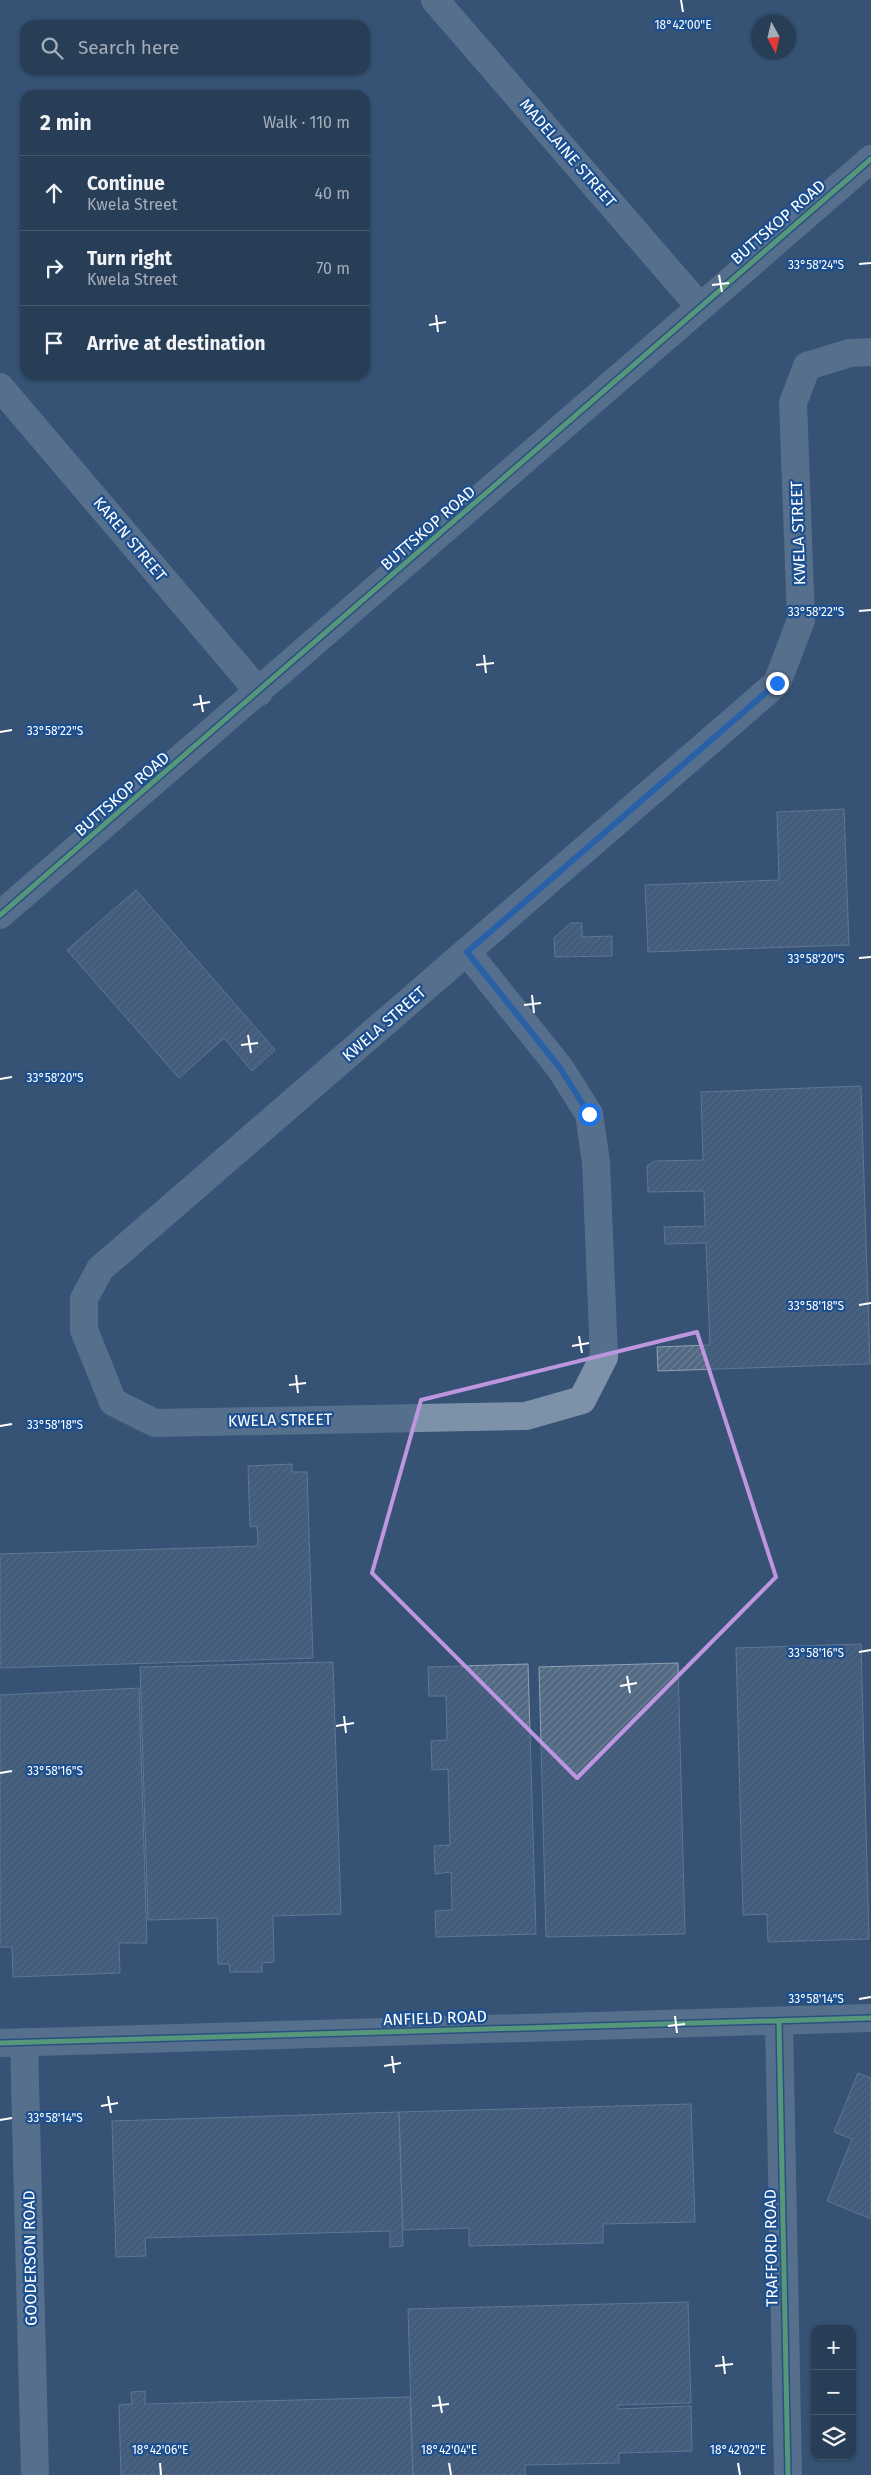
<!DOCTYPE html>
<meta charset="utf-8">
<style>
:root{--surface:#283e57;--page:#344961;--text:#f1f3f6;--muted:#a5aeba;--line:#44576d}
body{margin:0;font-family:"Fira Sans",sans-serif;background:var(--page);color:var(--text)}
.controls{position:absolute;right:15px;bottom:15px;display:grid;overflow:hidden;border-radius:10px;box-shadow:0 1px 4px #0004}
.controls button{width:45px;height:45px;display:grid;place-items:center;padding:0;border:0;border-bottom:1px solid var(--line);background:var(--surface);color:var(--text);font:25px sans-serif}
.compass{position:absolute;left:751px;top:15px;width:45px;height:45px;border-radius:50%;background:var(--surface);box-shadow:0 1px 4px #0004;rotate:172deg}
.stop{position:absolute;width:15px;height:15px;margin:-11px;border:4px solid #1a73e8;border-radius:50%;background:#fff}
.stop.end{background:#1a73e8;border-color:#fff;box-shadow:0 1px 5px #0008}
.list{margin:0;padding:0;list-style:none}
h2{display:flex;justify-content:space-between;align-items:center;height:65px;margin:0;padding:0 20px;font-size:21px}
h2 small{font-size:16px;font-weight:400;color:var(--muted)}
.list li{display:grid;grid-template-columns:32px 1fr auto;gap:15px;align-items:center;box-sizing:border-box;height:75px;padding:0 20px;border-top:1px solid var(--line)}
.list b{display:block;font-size:19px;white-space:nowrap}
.list p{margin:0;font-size:16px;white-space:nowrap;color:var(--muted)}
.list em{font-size:16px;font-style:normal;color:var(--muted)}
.icon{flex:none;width:28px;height:28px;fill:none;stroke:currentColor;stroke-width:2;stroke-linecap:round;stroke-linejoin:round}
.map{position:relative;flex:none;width:871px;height:2475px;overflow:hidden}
.search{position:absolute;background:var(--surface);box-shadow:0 1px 4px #0004;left:20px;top:20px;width:350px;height:55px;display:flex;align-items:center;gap:12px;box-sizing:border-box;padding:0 18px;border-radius:15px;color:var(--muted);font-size:19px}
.panel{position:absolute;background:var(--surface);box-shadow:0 1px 4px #0004;left:20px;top:90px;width:350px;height:290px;border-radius:15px}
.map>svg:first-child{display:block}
</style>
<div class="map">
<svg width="871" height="2475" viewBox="0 0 871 2475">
<defs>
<pattern id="building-hatch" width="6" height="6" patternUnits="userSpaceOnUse" patternTransform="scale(1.25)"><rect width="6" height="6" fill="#526984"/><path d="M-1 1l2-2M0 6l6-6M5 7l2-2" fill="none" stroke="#6c8096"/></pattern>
</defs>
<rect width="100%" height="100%" fill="#365274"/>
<path fill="url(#building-hatch)" stroke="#92a2b6" d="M844,809L849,945L648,952L645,885L779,880L777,812Z
M136,890L275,1050L252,1071L224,1038L179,1078L67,950Z
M571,923H582V937L612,936V956L555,957L554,938Z
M861,1086L870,1364L658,1371L657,1347L710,1345L706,1243L665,1244L664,1227L705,1226L704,1191L648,1192L647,1166L655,1161L703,1160L701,1092Z
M292,1464V1472H307L313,1658L0,1668V1554L258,1546L257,1526L250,1527L248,1466Z
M861,1644L869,1939L768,1942L767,1914L743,1915L736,1648Z
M333,1662L341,1914L273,1916L274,1962L262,1963V1972H230L229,1964H218L217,1918L148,1920L140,1667Z
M678,1663L685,1934L546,1937L539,1667Z
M528,1664L536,1934L436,1937L435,1911L452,1910L451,1872L435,1874L434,1846L450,1845L448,1769L432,1770L431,1741L447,1740L446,1696H429L428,1667Z
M139,1688L147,1943H119L120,1973L13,1977L12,1947H0V1695Z
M858,2073L871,2078V2219L827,2201L852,2139L834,2132Z
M691,2104L695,2222L603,2224V2243L469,2246V2228L403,2230L399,2112Z
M399,2112L403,2246L390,2247V2231L145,2238L146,2256L116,2257L112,2121Z
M688,2302L691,2403L618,2405V2409L691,2406L692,2451L619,2453V2463L525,2465V2475H413L408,2309Z
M145,2391V2404L410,2397L413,2475H121L119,2405L132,2404L131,2392Z"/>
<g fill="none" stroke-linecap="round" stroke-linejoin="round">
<path stroke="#7d92a8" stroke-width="28" d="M435,0L700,307
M0,387L259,692
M0,915L871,159
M467,952L560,1068L589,1114L596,1162L604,1357L582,1400L526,1416L155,1423L113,1402L84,1330V1299L100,1269L777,683L801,620L793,403L807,366L850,353L871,352
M779,2021L788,2475
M24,2042L35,2475
M0,2043L871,2018"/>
<g stroke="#1b4f8f" stroke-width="8">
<path id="cycleway" d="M0,915L871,159
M779,2021L788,2475
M0,2043L871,2018"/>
</g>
<use href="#cycleway" stroke="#7ce984" stroke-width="5"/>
</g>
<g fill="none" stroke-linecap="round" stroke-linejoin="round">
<path stroke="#1a73e8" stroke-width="6" d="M589,1114L560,1068L467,952L777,683"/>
</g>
<path d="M0 0H871V2475H0ZM697,1332L776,1577L577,1778L372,1573L421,1400Z" fill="#365274" fill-opacity=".55" fill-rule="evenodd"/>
<path fill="none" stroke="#bd96df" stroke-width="4" stroke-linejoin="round" d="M697,1332L776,1577L577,1778L372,1573L421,1400Z"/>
<path fill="none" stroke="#fff" stroke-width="2" d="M681,0L683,12M859,264L871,263M719,275L722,292M712,285L729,283M436,315L438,332M429,325L446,322M859,611L871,610M484,655L486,673M476,665L494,663M200,695L203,712M193,705L210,702M0,732L12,730M859,958L871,957M532,995L534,1013M524,1005L541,1003M248,1035L251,1053M241,1045L258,1043M0,1079L12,1077M859,1305L871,1303M579,1336L582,1353M572,1346L589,1343M296,1375L298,1393M289,1385L306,1383M0,1426L12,1424M859,1652L871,1650M627,1676L630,1693M620,1686L637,1683M344,1716L346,1733M336,1726L354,1723M0,1773L12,1771M859,1999L871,1997M675,2016L677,2033M668,2026L685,2024M392,2056L394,2073M384,2066L401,2063M108,2096L111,2113M101,2106L118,2103M0,2120L12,2118M723,2356L725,2374M715,2366L733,2364M439,2396L442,2413M432,2406L449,2404M160,2463L161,2475M449,2463L451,2475M738,2463L740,2475"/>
<g text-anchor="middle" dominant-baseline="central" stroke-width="4.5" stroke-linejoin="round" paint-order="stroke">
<g font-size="16" fill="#fff" stroke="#1b4f8f">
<text transform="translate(568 153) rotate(49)">MADELAINE STREET</text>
<text transform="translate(778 222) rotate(-41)">BUTTSKOP ROAD</text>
<text transform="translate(428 528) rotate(-41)">BUTTSKOP ROAD</text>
<text transform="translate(798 533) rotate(-92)">KWELA STREET</text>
<text transform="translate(130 539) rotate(50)">KAREN STREET</text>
<text transform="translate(122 794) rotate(-41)">BUTTSKOP ROAD</text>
<text transform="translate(384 1024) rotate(-41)">KWELA STREET</text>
<text transform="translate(280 1420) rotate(-1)">KWELA STREET</text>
<text transform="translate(435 2018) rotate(-2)">ANFIELD ROAD</text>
<text transform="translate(771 2248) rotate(-91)">TRAFFORD ROAD</text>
<text transform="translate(30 2258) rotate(-91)">GOODERSON ROAD</text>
</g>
</g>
<g font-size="12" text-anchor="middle" fill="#fff" stroke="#1b4f8f" stroke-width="4.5" stroke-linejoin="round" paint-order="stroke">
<text x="683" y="29">18°42'00"E</text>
<text x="816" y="269">33°58'24"S</text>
<text x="816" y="616">33°58'22"S</text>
<text x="55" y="735">33°58'22"S</text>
<text x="816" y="963">33°58'20"S</text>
<text x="55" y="1082">33°58'20"S</text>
<text x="816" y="1310">33°58'18"S</text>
<text x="55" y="1429">33°58'18"S</text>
<text x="816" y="1657">33°58'16"S</text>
<text x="55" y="1775">33°58'16"S</text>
<text x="816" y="2003">33°58'14"S</text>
<text x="55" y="2122">33°58'14"S</text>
<text x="160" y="2454">18°42'06"E</text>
<text x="449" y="2454">18°42'04"E</text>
<text x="738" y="2454">18°42'02"E</text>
</g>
</svg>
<div class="controls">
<button>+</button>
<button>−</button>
<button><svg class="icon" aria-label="layers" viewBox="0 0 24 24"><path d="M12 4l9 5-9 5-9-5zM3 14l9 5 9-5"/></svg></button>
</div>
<svg class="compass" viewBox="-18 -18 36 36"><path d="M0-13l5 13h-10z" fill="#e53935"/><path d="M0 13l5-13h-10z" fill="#a5aeba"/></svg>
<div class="stop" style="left:589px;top:1114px"></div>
<div class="stop end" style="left:777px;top:683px"></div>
<div class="search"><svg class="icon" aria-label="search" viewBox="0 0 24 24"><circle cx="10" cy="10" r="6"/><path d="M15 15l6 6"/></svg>Search here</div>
<section class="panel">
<h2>2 min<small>Walk · 110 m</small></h2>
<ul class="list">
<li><svg class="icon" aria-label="ahead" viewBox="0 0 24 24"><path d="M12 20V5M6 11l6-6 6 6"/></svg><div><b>Continue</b><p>Kwela Street</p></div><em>40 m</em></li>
<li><svg class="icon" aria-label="right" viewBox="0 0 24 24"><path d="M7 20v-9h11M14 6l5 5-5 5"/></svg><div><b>Turn right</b><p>Kwela Street</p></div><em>70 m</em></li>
<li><svg class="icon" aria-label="arrive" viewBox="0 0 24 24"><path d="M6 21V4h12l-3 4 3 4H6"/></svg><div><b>Arrive at destination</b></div></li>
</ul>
</section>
</div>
